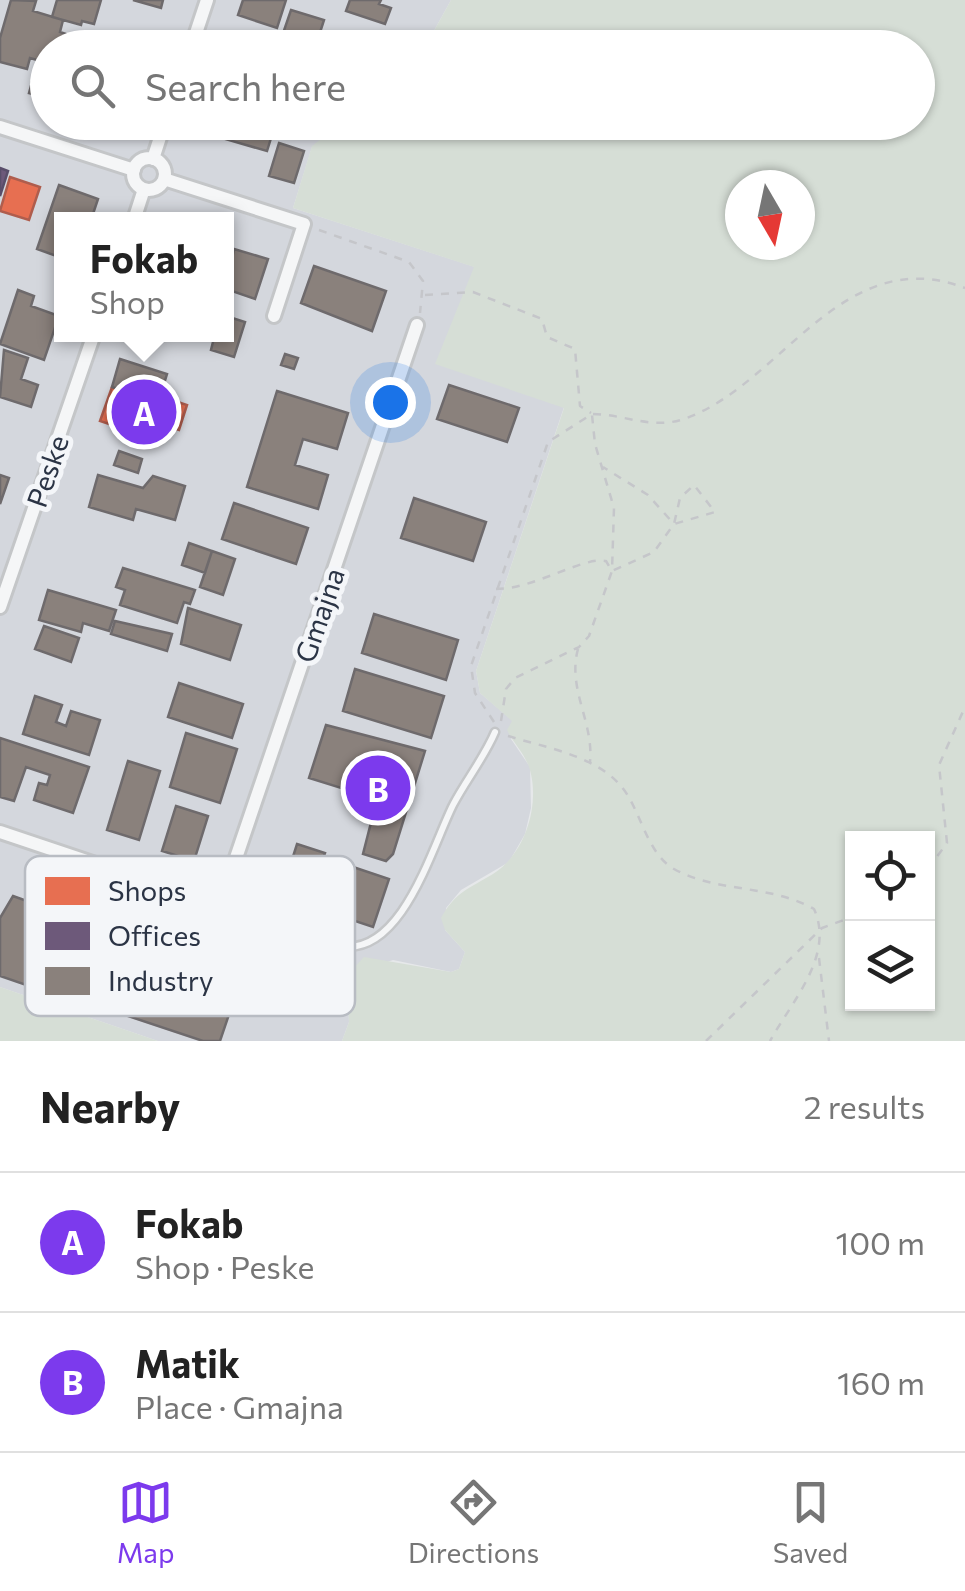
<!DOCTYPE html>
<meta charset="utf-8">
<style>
:root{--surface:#fff;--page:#f2f2f2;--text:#222;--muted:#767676;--line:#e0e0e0;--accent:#7c3aed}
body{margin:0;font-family:Commissioner,sans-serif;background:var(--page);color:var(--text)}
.controls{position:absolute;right:30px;bottom:30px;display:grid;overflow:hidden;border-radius:0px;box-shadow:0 2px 8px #0004}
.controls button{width:90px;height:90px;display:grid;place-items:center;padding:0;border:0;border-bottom:2px solid var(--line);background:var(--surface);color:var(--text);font:50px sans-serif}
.compass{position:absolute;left:725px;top:170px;width:90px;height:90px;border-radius:50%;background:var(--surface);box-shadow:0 2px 8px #0004;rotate:171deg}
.you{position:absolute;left:390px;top:402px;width:35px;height:35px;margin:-25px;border:8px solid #fff;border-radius:50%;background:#1a73e8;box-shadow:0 0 0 15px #1a73e833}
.badge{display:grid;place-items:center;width:65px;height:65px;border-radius:50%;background:var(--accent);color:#fff;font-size:32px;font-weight:700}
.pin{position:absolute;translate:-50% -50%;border:5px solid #fff;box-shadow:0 2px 10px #0006}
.popup{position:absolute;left:54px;top:212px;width:180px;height:130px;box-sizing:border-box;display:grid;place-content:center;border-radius:0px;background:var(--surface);filter:drop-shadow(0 2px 8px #0005);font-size:32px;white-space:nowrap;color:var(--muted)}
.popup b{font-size:38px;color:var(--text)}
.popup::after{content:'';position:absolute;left:50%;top:100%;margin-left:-20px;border:20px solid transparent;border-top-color:var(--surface)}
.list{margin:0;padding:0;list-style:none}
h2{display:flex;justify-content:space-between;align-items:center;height:130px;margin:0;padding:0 40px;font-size:42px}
h2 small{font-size:32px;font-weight:400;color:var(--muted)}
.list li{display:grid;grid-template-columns:65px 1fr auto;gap:30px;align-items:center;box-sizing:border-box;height:140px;padding:0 40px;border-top:2px solid var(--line)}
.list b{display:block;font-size:38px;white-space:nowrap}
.list p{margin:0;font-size:32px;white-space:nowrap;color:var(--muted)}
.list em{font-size:32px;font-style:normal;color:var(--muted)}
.icon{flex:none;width:55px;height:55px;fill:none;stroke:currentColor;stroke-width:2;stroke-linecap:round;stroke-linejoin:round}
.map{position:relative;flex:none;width:965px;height:1041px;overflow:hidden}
.search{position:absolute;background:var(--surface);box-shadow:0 2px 8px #0004;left:30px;right:30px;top:30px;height:110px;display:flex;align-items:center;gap:25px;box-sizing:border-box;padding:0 35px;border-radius:55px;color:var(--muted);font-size:38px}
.sheet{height:410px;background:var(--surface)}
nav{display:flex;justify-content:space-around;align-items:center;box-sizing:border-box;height:140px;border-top:2px solid var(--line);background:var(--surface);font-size:28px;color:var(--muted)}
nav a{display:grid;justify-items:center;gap:5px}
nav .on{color:var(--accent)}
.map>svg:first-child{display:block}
</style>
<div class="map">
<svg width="965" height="1041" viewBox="0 0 965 1041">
<rect width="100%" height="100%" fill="#e6e8ea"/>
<path fill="#d4d7dd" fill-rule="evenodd" d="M0,0H451L425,47L48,48V122L343,123L312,147L293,208L475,267L463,303L564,407L476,671L480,693L513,721L511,739L530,767L531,808L525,834L509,862L461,890L446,908L445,930L465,952L459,969L451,972L393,960L347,975L349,1022L342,1041H158L0,987ZM62,220H226V334H62Z"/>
<path fill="#d6ded6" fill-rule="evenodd" d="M451,0H965V1041H342L349,1022L347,975L364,957L451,972L459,969L465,952L445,930L441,918C455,892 470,888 493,874C525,854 540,806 530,770C526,755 514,744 507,730L512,721L480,693L476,671L564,408L435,364L474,267L293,208L312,146L343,122H918V48L425,47ZM740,185H800V245H740ZM852,838H928V1004H852Z
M0,987L158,1041H0Z"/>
<path fill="#e76f51" stroke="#af5d4d" stroke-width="2.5" d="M10,177L40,187L29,220L0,211Z
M112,387L158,403L160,396L187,405L179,430L147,420L142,435L100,421Z"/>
<path fill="#6d597a" stroke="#594e6a" stroke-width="2.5" d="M0,168L8,171L0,196Z"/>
<path fill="#8a817c" stroke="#6e6a6c" stroke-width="2.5" d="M11,0L36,1L33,11L63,20L60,32L69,35L66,48H48V63L30,58L27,69L0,62V38Z
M57,0H101L94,24L82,21L81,25L52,17Z
M133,0H163L161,8Z
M243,0H286L277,28L238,15Z
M350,0H381L379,4L391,8L385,24L346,11Z
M291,10L324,20L315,48H278Z
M83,33L96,37L93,48L80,46Z
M38,60L48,63V98L29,93Z
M100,122H136L131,135Z
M229,122H276L267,151L225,139Z
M279,143L304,151L294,183L269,176Z
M59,185L98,199L91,220H62V258L37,249Z
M234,249L268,259L255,299L226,289Z
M314,266L386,291L372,331L301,303Z
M18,290L34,296L31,306L59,316L44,360L0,344Z
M226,316L245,322L234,357L211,350L215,334H226Z
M4,350L28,358L21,379L38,385L31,407L0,397Z
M285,354L298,358L294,369L281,365Z
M120,359L167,374L158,403L112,387Z
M449,385L519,408L507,442L437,419Z
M277,391L348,413L337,449L303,439L295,465L328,475L318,509L247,487Z
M119,451L142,459L138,473L114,465Z
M0,475L9,478L0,504Z
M98,475L143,488L153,476L185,486L175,520L136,509L133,520L89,507Z
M414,498L486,522L473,561L401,538Z
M234,503L308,528L296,564L222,539Z
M189,543L212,551L205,573L182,565Z
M212,551L235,559L223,595L200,587Z
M123,568L195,590L190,604L184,602L177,623L120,605L125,590L116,587Z
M48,590L116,610L109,631L83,623L81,632L39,620Z
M188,608L241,625L230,660L181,644Z
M374,614L458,640L446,680L362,653Z
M115,621L172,634L167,651L111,634Z
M44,626L79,638L71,662L35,649Z
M355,669L444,696L431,738L343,711Z
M179,683L243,704L232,738L168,717Z
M35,696L62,705L56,722L66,726L71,711L100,720L89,755L23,734Z
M326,725L425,751L393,854L386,861L363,854L377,799L309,778Z
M186,733L237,749L220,803L170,787Z
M0,738L89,767L73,813L34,800L39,783L47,785L50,775L26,767L14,801L0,797Z
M128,761L160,771L139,840L107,830Z
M176,806L208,816L194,861L162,851Z
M297,844L325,853L310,898L283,888Z
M353,867L389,879L373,927L337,915Z
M13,896L41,906L30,955L39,958L29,986L0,976V918Z
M72,916L111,928L86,1005L47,993Z
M137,917L214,943L211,952L246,964L220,1041H203L107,1009Z"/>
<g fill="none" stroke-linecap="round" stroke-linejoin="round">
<g stroke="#c4c6c8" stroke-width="11">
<path id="lane" d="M341,946C402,956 432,847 453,805C466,780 484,758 495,732"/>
</g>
<g stroke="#c4c6c8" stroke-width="18">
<path id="street" d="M191,48L207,0
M0,127L134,170
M133 174a16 16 0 1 1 32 0a16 16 0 1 1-32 0Z
M153,159L165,122
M164,179L304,224L274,316
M134,220L144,189
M0,607L94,334
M0,832L340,946
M220,905L417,325"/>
</g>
<path stroke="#c5c6ca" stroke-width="2.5" stroke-dasharray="8 8" stroke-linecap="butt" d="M319,230L409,262L423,281L420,313
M425,295L473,292L542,319L547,337L575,349L580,406L591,413
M496,589C535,589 583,556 606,561L612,571L654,552L674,524L715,512L694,485L680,498L674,524L648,495L603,467
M578,649C567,689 594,722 590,762
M501,721L506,689L515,678L579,647L589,636L612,571L614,508L595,444L592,415
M494,722L475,693L471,666L548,442L592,414C624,414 651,430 684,419C782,385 842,241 965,288
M508,736C543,747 594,755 620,785C641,808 645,852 674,869C717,893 770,884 814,909C835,955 792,1001 770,1041
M928,869L947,843L939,765L965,707
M819,958L829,1041
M706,1041L822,928L852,917"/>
<use href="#lane" stroke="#f5f6f7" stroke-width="6"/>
<use href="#street" stroke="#f5f6f7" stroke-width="12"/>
</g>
<g text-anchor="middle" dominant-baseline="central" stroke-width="10" stroke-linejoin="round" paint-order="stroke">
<g font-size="28" fill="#2b3445" stroke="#f4f6f9">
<text transform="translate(47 471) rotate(-71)">Peske</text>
<text transform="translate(319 615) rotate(-71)">Gmajna</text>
</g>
</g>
<rect x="25" y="856" width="330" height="160" rx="15" fill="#f4f6f9" stroke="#b8bcc3" stroke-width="2.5"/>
<rect x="45" y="877" width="45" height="28" fill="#e76f51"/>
<rect x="45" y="922" width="45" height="28" fill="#6d597a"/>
<rect x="45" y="967" width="45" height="28" fill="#8a817c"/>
<g font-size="28" fill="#2b3445">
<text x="108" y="901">Shops</text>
<text x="108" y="946">Offices</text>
<text x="108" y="991">Industry</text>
</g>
</svg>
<div class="controls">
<button><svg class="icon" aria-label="locate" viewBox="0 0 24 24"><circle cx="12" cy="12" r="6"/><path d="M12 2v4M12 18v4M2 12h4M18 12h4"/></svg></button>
<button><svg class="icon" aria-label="layers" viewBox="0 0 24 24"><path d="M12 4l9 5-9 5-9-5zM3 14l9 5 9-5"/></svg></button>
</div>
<svg class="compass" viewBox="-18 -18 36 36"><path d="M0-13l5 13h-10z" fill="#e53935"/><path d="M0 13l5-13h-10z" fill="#767676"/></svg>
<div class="you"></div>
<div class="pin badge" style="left:144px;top:412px">A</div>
<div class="popup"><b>Fokab</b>Shop</div>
<div class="pin badge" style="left:378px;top:788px">B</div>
<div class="search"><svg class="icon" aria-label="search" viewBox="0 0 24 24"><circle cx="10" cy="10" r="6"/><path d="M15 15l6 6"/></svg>Search here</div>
</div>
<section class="sheet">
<h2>Nearby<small>2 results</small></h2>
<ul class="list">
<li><span class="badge">A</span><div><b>Fokab</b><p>Shop · Peske</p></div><em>100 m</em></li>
<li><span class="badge">B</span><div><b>Matik</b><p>Place · Gmajna</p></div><em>160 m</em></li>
</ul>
</section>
<nav>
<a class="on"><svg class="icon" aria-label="map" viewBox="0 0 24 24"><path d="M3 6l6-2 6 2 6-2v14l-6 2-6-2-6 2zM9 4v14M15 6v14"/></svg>Map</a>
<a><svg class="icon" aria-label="directions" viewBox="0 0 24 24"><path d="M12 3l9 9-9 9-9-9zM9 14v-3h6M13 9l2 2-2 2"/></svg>Directions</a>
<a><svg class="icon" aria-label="saved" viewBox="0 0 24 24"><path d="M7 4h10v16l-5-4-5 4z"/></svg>Saved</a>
</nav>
